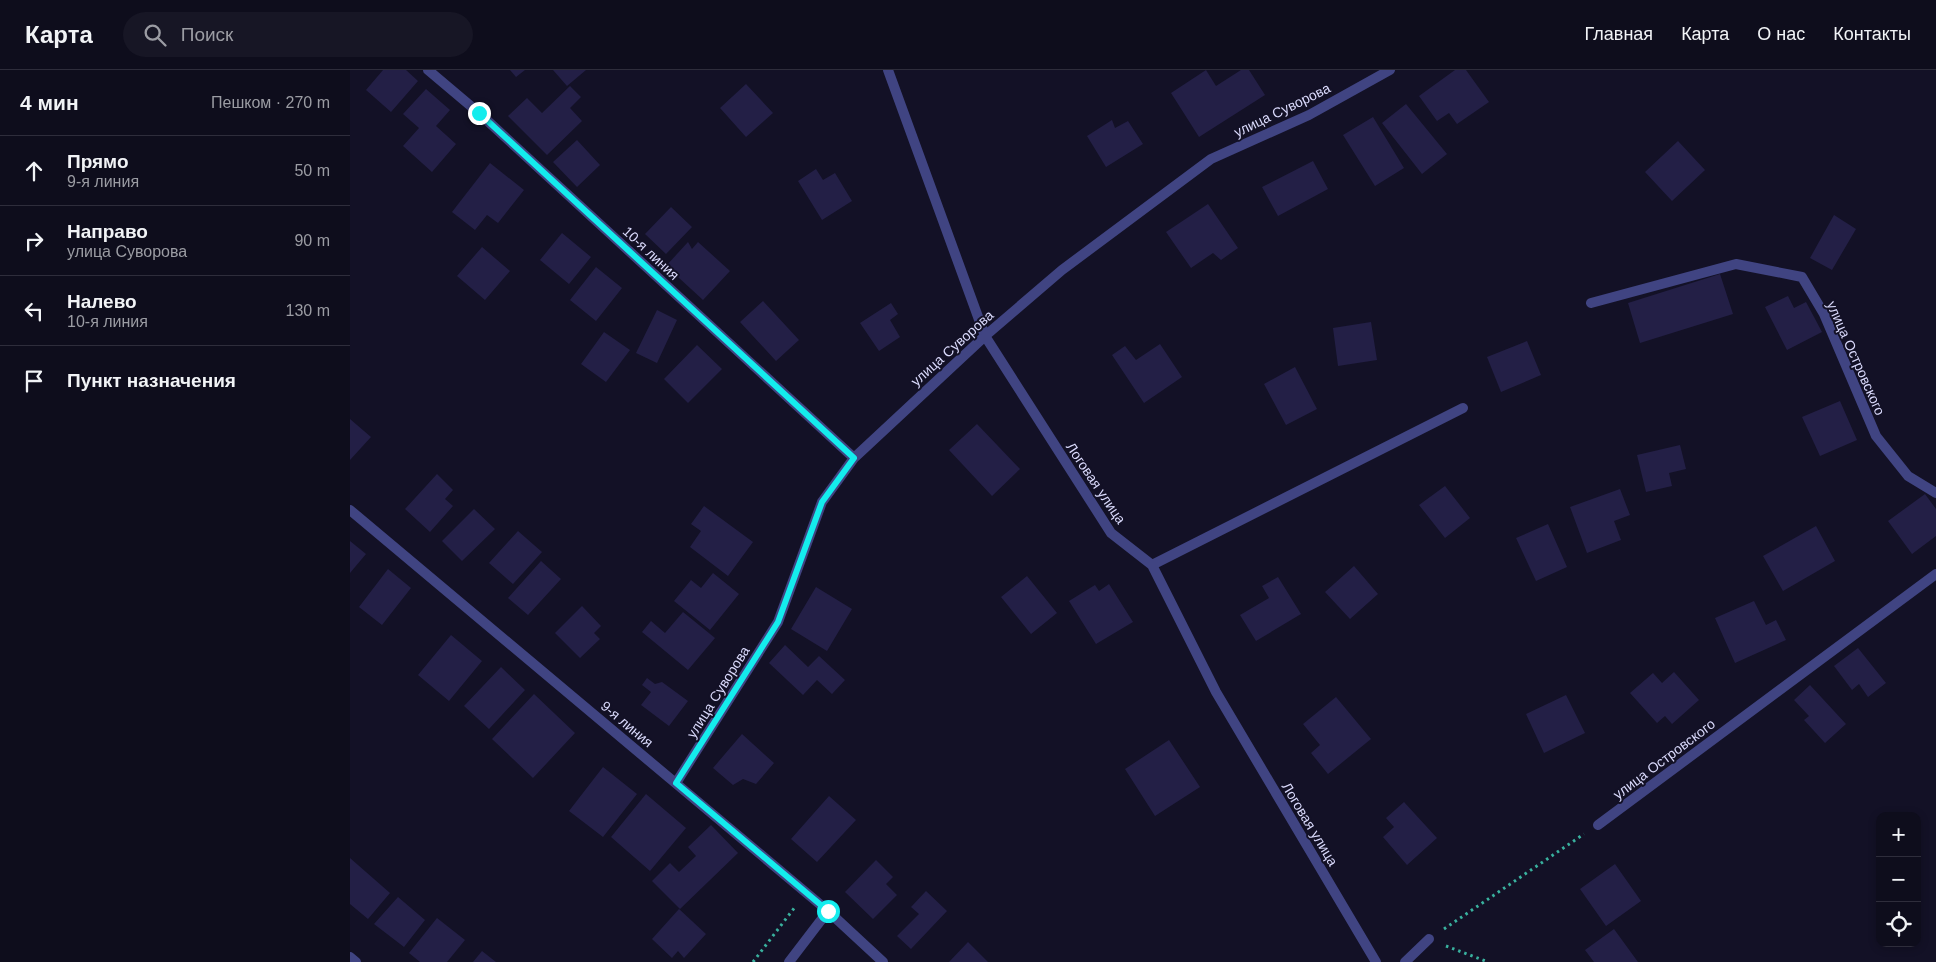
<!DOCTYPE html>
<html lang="ru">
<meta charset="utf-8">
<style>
:root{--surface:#0e0d1c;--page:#171625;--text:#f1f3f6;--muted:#9b9ca3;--line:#2e2d3b}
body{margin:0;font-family:Arial,sans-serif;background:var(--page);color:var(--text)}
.controls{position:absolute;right:15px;bottom:15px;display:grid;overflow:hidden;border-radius:10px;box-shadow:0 2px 8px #0003}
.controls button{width:45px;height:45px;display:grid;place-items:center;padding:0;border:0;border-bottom:1px solid var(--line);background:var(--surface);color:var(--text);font:25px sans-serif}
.stop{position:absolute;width:15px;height:15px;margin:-11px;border:4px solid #14eced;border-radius:50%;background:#fff}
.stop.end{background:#14eced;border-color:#fff;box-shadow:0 1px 5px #0008}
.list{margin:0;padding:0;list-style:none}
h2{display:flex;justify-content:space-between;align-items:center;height:65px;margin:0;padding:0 20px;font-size:21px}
h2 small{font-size:16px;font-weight:400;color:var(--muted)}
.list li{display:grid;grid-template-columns:32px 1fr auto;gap:15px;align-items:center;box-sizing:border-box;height:70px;padding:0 20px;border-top:1px solid var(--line)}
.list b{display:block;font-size:19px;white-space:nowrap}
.list p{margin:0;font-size:16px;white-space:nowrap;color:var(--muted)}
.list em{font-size:16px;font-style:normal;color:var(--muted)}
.icon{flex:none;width:28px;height:28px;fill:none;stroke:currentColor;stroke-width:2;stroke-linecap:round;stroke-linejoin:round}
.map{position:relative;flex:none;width:1586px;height:892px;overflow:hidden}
header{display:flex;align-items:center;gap:30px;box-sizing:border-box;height:70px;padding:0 25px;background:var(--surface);border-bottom:1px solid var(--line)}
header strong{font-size:24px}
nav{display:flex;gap:28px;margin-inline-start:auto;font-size:18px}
.search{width:350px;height:45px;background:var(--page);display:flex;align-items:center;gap:12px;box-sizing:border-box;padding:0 18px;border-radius:28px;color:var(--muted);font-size:19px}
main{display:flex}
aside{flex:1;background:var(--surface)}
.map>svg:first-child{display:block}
</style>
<header>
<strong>Карта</strong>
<div class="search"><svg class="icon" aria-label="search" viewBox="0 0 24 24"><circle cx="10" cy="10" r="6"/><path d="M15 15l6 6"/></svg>Поиск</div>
<nav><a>Главная</a><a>Карта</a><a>О нас</a><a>Контакты</a></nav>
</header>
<main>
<aside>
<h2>4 мин<small>Пешком · 270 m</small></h2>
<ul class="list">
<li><svg class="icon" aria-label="ahead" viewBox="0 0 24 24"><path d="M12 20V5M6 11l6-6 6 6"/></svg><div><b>Прямо</b><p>9-я линия</p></div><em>50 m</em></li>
<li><svg class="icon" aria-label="right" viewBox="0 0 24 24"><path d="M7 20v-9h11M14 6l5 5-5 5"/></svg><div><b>Направо</b><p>улица Суворова</p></div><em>90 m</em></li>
<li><svg class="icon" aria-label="left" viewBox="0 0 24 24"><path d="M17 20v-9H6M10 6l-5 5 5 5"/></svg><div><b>Налево</b><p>10-я линия</p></div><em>130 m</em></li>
<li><svg class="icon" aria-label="arrive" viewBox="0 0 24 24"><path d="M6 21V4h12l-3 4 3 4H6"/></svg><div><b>Пункт назначения</b></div></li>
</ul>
</aside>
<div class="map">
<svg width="1586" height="892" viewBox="0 0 1586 892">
<rect width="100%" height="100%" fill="#131126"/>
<path fill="#231f46" d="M33,0H56L68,11L41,42L16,20Z
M160,0H175L166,7Z
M203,0H236L217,16Z
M856,0L866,16L891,0H899L915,25L849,67L821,23Z
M1105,0H1116L1139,32L1107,54L1099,43L1087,51L1069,26Z
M396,14L423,43L396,67L370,38Z
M220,16L231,27L220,38L232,51L197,85L158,46L177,28L192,43Z
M76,19L100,40L86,56L106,74L82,102L53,76L69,58L53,44Z
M1056,34L1097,84L1072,104L1032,53Z
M1023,47L1054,98L1025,116L993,65Z
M762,50L765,58L778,51L793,74L756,97L737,66Z
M227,70L250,95L227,117L203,92Z
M1328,71L1355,100L1322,131L1295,102Z
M963,91L978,119L928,146L912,117Z
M140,93L174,120L148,153L137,145L125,160L102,142Z
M466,99L473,110L485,103L502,131L472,150L448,111Z
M858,134L888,178L871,190L863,183L841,198L816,162Z
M321,137L342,157L316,184L295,164Z
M1484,145L1506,159L1482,200L1460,188Z
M212,163L241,187L219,214L190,190Z
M338,172L342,179L348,172L380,201L353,230L316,196Z
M132,177L160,201L135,230L107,206Z
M246,197L272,218L246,251L220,230Z
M1370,204L1383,244L1290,273L1278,233Z
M1438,226L1444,238L1456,232L1472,262L1437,280L1415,237Z
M413,231L449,270L426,291L390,252Z
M541,233L548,244L540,250L550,267L529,281L510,253Z
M307,240L327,250L307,293L286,283Z
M1021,252L1027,290L988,296L983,258Z
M254,262L280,280L256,312L231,294Z
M1177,271L1191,305L1151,322L1137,287Z
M810,274L832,307L794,333L762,285L775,276L786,290Z
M347,275L372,299L338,333L314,309Z
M945,297L967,339L936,355L914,314Z
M1490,331L1507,370L1470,386L1452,347Z
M0,349L21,367L0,390Z
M627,354L670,399L642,426L599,380Z
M1330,375L1336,399L1319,403L1322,416L1296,422L1287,385Z
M87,404L103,420L95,429L103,436L80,462L55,439Z
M1095,416L1120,448L1095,468L1069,435Z
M1270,419L1280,445L1264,451L1271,470L1237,483L1220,437Z
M1575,424L1586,439V466L1562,484L1538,451Z
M354,436L403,472L378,506L340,477L351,461L341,454Z
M124,439L145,459L112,491L92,471Z
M1198,454L1217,497L1186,511L1166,468Z
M1466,456L1485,491L1433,521L1413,486Z
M168,461L192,482L163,514L139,493Z
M0,471L16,484L0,503Z
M191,491L211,509L178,545L158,528Z
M1004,496L1028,524L1000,549L975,522Z
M38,499L61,518L32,555L9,537Z
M363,503L389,524L360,560L324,531L341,510L351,518Z
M677,506L707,543L681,564L651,527Z
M928,507L951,544L906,571L890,545L919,528L912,516Z
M759,514L783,552L746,574L719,531L745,515L749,521Z
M466,517L502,539L477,581L441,559Z
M1404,531L1416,555L1426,550L1436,570L1385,593L1365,548Z
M232,536L251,556L244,563L250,569L230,588L205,563Z
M333,542L365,568L338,600L292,562L301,551L315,563Z
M101,565L132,591L99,631L68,605Z
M435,575L458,597L469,586L495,610L482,624L467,610L453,625L419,593Z
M1508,578L1536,613L1518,627L1509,614L1502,620L1484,596Z
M151,597L175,620L139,659L114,636Z
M1324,602L1349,630L1322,654L1315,646L1307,653L1280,623L1303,603L1312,613Z
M297,608L305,614L312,612L338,631L319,656L291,635L301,622L292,615Z
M1460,615L1496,654L1475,673L1454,650L1459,646L1444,630Z
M184,624L225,663L183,708L142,669Z
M1216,625L1235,663L1194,683L1176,644Z
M986,627L1021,669L978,704L961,683L970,675L953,654Z
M392,664L424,693L406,714L393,709L383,715L363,698Z
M819,670L850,717L805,746L775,699Z
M253,697L287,724L253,767L219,741Z
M296,724L336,758L300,801L261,767Z
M479,726L506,750L467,792L441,769Z
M1054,732L1087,768L1057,795L1033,767L1044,757L1036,748Z
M361,755L388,783L330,839L302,811L320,793L329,802L346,786L338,777Z
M0,788L40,823L18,849L0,834Z
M526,790L543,807L536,814L547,825L523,849L495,822Z
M1265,794L1291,831L1256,856L1230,819Z
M576,821L597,841L561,879L547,866L569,844L561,837Z
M48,827L75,850L54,877L24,854Z
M329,839L356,864L334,888L328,881L322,888L302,869Z
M87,848L115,870L97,892H70L59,883Z
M1264,859L1288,892H1244L1235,880Z
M618,872L638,892H599Z
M132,881L146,892H123Z"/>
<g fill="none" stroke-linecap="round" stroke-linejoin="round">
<path stroke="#39b19e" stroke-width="3" stroke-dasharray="2.5 4" stroke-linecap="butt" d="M1094,859L1234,764
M1096,876L1138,892
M403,892L445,837"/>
<path stroke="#404482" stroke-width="10" d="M78,0L129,43L504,388
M538,0L635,266L761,463L802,495L866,622L1026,892
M1241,233L1386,194L1452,207L1474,244L1526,366L1558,406L1586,423
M0,440L478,841L533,892
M802,495L1113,338
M326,713L428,552L472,432L504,388L635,266L712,200L861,89L959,45L1040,0
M1248,755L1586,504
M0,887L6,892
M439,892L478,841
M1055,892L1079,869"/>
</g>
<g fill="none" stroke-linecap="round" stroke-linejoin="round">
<path stroke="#14eced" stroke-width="6" d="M129,43L504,388L472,432L428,552L326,713L478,841"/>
</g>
<g text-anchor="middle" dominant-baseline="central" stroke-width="4" stroke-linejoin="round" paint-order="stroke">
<g font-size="14" fill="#dadafc" stroke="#131126">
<text transform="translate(932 40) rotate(-26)">улица Суворова</text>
<text transform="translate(301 183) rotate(43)">10-я линия</text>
<text transform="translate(602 278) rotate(-42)">улица Суворова</text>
<text transform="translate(1506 288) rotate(66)">улица Островского</text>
<text transform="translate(746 413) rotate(56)">Логовая улица</text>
<text transform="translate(368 622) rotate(-58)">улица Суворова</text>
<text transform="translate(277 654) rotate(40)">9-я линия</text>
<text transform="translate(1314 689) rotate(-37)">улица Островского</text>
<text transform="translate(960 754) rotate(59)">Логовая улица</text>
</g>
</g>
</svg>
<div class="controls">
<button>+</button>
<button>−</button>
<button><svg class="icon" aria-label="locate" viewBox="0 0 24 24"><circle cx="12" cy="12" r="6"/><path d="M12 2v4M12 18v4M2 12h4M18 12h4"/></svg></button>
</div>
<div class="stop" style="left:478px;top:841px"></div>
<div class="stop end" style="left:129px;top:43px"></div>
</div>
</main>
